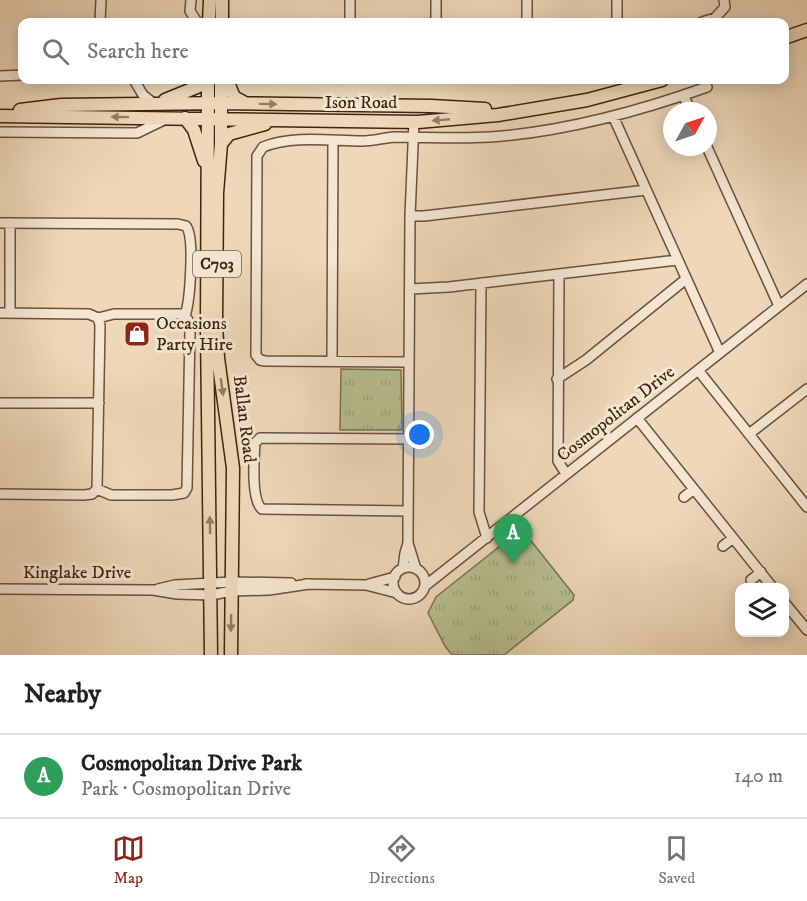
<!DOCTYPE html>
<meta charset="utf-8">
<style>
:root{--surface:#fff;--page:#f2f2f2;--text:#222;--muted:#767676;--line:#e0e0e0;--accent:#8f2418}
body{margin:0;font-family:"IM FELL DW Pica",serif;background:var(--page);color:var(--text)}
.controls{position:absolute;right:18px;bottom:18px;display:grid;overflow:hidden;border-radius:12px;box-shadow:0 3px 15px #0003}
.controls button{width:54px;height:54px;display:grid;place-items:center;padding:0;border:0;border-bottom:2px solid var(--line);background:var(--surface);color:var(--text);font:30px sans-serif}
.compass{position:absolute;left:663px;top:102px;width:54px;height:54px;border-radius:50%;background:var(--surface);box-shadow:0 3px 15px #0003;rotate:50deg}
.you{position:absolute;left:420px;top:435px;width:21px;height:21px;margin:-15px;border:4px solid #fff;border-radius:50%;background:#1a73e8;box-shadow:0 0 0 9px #1a73e833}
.badge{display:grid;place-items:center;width:39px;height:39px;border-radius:50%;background:var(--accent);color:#fff;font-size:20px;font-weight:700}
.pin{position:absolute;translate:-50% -50px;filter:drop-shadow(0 2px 3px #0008)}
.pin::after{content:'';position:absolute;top:32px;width:21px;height:18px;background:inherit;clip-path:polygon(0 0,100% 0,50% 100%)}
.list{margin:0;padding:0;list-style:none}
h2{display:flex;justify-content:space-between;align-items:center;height:78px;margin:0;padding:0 24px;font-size:26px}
h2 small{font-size:20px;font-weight:400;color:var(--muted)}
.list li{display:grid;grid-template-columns:39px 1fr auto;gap:18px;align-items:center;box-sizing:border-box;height:84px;padding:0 24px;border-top:2px solid var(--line)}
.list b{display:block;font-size:22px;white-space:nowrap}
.list p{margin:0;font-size:20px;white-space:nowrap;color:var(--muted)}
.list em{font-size:20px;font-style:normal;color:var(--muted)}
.icon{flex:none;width:33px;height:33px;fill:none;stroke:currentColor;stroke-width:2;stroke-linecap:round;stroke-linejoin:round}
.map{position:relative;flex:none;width:807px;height:655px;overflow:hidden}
.search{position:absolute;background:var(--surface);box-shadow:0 3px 15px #0003;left:18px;right:18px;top:18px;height:66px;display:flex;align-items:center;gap:15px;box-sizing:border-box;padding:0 21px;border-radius:12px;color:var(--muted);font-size:22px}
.sheet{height:162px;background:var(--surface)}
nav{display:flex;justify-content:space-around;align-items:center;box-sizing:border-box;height:84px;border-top:2px solid var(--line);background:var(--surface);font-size:16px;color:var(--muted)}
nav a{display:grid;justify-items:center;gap:3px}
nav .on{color:var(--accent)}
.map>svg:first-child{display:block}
</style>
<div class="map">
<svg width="807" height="655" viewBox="0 0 807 655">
<defs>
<pattern id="park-tufts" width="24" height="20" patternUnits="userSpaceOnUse" patternTransform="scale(1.5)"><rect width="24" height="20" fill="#b7bf90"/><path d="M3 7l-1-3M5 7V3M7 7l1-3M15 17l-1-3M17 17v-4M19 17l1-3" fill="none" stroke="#9ea47b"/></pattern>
</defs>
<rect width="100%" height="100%" fill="#eed8b9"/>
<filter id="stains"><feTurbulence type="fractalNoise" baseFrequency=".00333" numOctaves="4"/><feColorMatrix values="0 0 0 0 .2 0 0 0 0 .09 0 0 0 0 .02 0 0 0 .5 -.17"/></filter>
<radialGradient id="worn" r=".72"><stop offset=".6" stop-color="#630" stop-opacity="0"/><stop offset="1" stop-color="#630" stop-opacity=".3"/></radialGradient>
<path fill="url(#park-tufts)" stroke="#7b724f" stroke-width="1.5" d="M341,369L401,370L402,430H340Z
M519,531L524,532L574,595L573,600L504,655H452L445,646L428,613L436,597Z"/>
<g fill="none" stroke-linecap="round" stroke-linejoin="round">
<g stroke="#6b5239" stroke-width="12">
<path id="minor" d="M191,0L190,11L197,22
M100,22L101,0
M350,22V0
M436,22V0
M527,22V0
M617,22V0
M702,22L715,18L725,7L724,0
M0,76L22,75
M134,80L143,95L153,103
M683,95L691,111
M613,116L720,353
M414,122L410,216L408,530V543L416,569
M0,132L137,133L168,118
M707,147L779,306
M410,216H424L646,190
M0,223L178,224L186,226C195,237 190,301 185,316
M559,274L558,461L566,474
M481,283L479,512L487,538
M410,289L449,287L677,260
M0,313L89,314L98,318L100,325L97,489L92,494L84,495L0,494
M10,313V223
M332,361L333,141
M409,362L265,361L260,360L256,355L257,156L263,147C293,135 331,141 362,141C373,141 383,138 394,137C426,137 458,139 490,137C563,132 637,112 707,87
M698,370L807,507
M557,379L586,360L686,279
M0,403H99
M637,418L773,588
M749,434L807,389
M97,489L111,495H172L184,493L187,488L190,331L188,320L182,314H114L98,318
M684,497L694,489
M408,511L262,509C251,500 254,458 255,443L260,438L409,439
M723,546L733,538
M393 583a16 16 0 1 1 32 0a16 16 0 1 1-32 0Z
M403,568L405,553L408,543
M751,580L761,572
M305,584L366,585L397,593
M369,584L395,577
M425,586L807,284
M0,589L153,590L177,594L211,595L232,591L269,590L309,584
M158,589L175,585L232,582L291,583
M784,602L807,630"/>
</g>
<g stroke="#3f250e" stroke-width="15">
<path id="major" d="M209,22L210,0
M222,22V0
M784,38L807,30
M208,80L207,330L211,655
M221,80V144L217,193L216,325L218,358L233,468L231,655
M227,80L234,97L245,103
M165,100L197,87L207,80
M20,110L61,105L221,103L431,106L485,109
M0,116L418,122L498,115L587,100L662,80
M185,118L194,130L204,161
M221,144L229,134L265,124"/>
</g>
<use href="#minor" stroke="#f4e6d2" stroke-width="9"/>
<use href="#major" stroke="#eed8b9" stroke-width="12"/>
</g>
<defs><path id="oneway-solid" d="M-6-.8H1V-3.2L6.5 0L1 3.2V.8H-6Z" transform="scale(1.5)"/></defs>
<g fill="#967e64">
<use href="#oneway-solid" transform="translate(268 104) rotate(1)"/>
<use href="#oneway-solid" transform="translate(120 117) rotate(-179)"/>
<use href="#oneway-solid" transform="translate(441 120) rotate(175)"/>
<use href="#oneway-solid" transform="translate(222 387) rotate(82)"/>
<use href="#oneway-solid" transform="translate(210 525) rotate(-91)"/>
<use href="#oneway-solid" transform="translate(231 623) rotate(91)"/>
</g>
<defs>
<g id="shop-square" transform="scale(1.35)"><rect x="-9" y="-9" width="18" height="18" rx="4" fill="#8f2418" stroke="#f4e6d2"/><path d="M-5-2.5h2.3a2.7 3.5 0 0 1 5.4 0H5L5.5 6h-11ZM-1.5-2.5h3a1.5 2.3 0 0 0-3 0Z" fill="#fff"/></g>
</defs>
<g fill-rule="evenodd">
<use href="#shop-square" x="137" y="334"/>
</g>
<g text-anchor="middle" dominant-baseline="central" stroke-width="6" stroke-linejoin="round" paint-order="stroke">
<rect fill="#f4e6d2" stroke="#755f49" stroke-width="1.5" x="193" y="251" width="48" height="26" rx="4.5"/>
<g font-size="16" font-weight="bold" fill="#3f250e">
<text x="217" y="264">C703</text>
</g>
<g font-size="18" fill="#3f250e" stroke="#f4e6d2">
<text x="361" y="103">Ison Road</text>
<text transform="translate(616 414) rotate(-38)">Cosmopolitan Drive</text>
<text transform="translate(244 419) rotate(83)">Ballan Road</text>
<text x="77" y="573">Kinglake Drive</text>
</g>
<g font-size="18" fill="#3f250e" stroke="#f4e6d2" text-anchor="start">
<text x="156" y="324">Occasions<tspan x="156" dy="21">Party Hire</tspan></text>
</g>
</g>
<rect width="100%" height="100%" filter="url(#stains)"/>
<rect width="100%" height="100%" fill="url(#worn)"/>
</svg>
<div class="controls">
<button><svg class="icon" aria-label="layers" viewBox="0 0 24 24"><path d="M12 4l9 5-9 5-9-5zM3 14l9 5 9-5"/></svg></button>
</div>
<svg class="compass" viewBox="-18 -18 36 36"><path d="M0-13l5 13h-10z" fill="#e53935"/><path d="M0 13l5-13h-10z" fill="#767676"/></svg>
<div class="you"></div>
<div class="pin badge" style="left:513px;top:564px;background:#2e9e5b">A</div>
<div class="search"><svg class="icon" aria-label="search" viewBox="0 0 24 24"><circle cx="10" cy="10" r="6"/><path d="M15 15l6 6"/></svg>Search here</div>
</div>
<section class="sheet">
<h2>Nearby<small></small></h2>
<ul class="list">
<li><span class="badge" style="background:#2e9e5b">A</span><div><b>Cosmopolitan Drive Park</b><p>Park · Cosmopolitan Drive</p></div><em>140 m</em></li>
</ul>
</section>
<nav>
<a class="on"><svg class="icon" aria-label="map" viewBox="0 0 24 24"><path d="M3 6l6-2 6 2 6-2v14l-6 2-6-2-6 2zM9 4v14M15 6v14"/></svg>Map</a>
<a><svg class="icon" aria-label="directions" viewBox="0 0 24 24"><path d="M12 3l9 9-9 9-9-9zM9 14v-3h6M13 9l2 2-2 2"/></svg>Directions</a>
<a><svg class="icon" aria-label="saved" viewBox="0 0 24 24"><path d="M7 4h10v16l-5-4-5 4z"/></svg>Saved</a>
</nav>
